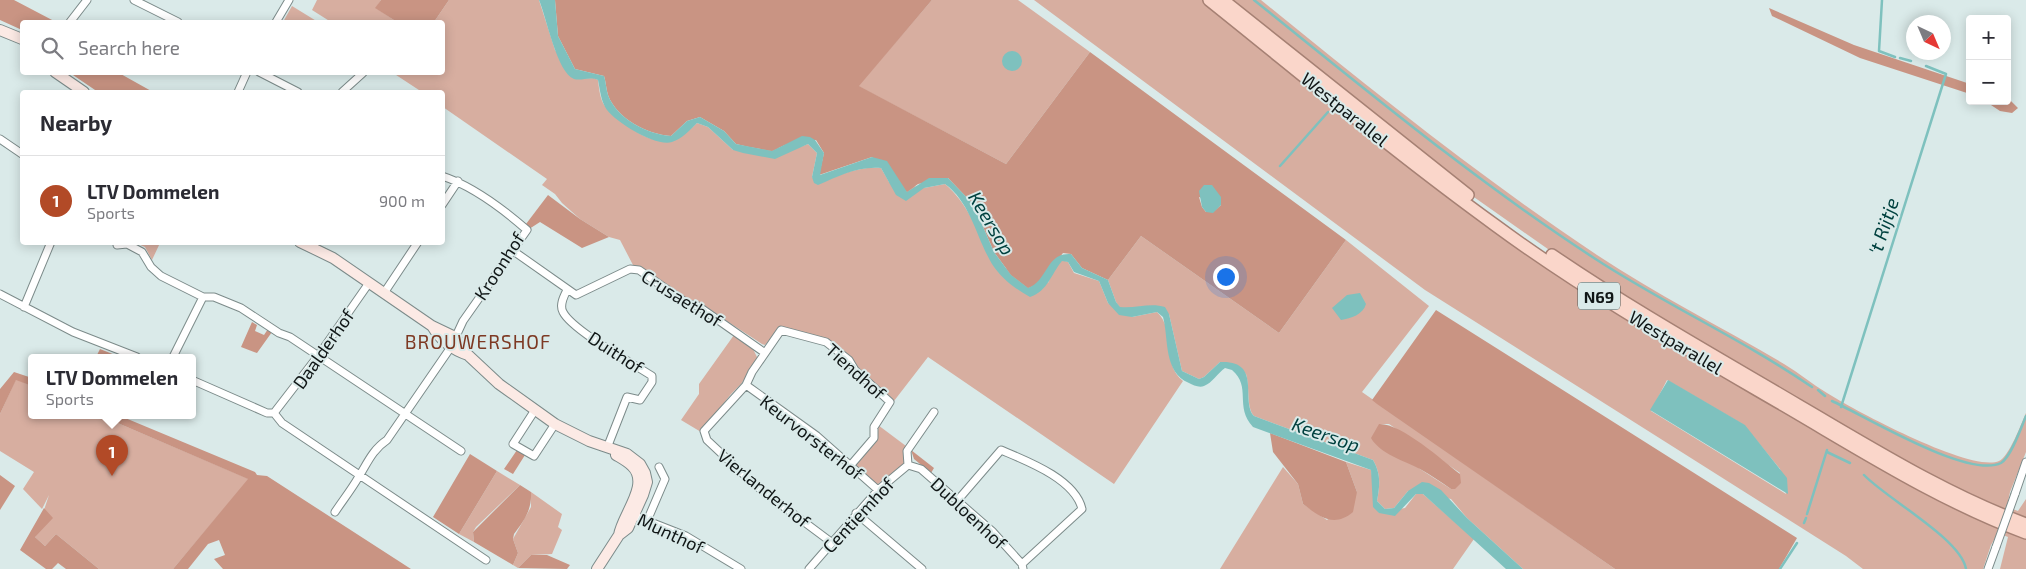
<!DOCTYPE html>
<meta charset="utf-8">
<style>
:root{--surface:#fff;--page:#f2f2f3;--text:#2b2b33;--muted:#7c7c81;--line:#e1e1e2;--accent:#b24a27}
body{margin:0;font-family:"Exo 2",sans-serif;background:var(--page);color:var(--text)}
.controls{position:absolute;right:15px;top:15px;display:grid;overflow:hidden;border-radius:5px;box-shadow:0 2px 12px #0003}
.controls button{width:45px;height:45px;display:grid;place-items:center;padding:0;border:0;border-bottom:1px solid var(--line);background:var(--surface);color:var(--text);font:25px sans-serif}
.compass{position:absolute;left:1906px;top:15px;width:45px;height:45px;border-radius:50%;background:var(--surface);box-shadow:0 2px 12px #0003;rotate:136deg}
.you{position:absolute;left:1225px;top:276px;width:18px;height:18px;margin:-12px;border:4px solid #fff;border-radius:50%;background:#1a73e8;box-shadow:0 0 0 8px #1a73e833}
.badge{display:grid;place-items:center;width:32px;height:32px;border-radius:50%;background:var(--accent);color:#fff;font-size:16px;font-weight:700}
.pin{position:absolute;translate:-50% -41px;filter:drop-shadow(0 1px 2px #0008)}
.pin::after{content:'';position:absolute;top:26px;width:18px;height:15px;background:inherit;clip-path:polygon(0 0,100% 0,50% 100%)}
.popup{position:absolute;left:28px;top:354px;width:168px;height:65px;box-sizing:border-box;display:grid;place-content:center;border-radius:5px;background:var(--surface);filter:drop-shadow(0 1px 4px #0005);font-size:16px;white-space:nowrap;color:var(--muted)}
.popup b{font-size:19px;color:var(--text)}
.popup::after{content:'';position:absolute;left:50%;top:100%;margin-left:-10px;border:10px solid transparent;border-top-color:var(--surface)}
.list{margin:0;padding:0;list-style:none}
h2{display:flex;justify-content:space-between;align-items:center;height:65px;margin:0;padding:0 20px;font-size:21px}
h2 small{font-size:16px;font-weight:400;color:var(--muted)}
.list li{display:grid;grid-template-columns:32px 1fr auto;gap:15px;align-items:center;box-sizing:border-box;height:90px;padding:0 20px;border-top:1px solid var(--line)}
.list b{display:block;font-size:19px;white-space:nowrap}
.list p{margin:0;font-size:16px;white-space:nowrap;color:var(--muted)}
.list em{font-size:16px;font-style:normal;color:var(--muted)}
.icon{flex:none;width:28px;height:28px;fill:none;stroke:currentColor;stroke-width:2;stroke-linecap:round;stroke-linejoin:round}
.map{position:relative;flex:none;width:2026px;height:569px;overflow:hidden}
.search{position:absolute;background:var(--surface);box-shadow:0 2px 12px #0003;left:20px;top:20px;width:425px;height:55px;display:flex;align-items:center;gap:12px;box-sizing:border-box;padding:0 18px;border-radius:5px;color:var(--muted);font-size:19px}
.panel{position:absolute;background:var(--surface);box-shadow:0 2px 12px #0003;left:20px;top:90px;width:425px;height:155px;border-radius:5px}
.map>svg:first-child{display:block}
</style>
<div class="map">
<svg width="2026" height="569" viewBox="0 0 2026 569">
<rect width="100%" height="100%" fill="#daeae9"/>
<path fill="#d7aea0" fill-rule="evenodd" d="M317,0H381L376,8L397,22H331L312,10Z
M449,0H539L555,50L575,79L594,78L598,80C599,88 600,100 605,106C610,112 617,117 623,122C650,144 671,149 697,123L708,127L733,150L800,147L808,144L817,153L812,177L818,184C839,175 858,166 881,168L889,182L924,188L945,184C969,204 980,237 993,264L1048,283L1053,271L1062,260L1068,262L1074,273L1099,281L1108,303L1132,317L1157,312C1176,329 1161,364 1183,381L1114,484L928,357L894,401L827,339L781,326L765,345L762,344L696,301H689L639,267L633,265L620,240L609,237L580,219L562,203L555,194L542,185L547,179L443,107L442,92H422L393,73L442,72V22H434Z
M932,0H1018L1090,52L1006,164L858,86Z
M1034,0H1205L1494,228L2026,536V569H2000L2008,537L1998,533L1991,545L1983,569H1863L1846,556L1425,290ZM1667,380L1744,425L1780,469L1786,494L1651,411Z
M1226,0H1261C1370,89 1480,177 1597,255C1657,295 1722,327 1784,364C1799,373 1812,384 1827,393C1854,410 1971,473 1999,461C2009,457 2021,424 2026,413V452L2010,492L2007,507L2018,511L2026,499V521L1966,496L1839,425L1555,254L1471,195Z
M292,6L318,22H283Z
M1141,236L1279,333L1346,240L1429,306L1362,392L1615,569H1523L1467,518L1451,499L1408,491L1394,508L1385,509L1377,501C1380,485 1381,474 1373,460L1254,416C1246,407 1250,387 1246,374L1220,362L1204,377L1199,379L1182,371L1169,314L1142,306L1134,309L1120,308L1116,302L1108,280ZM1379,424H1389L1460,473L1451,489L1420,469Z
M136,243H160L152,260L145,247Z
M734,335L753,349L758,359L741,384L731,394L701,432L681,420L699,394V384Z
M16,379L32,386V415H99L249,479L173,569H99L56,534L45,546L35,537L49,495L42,509L23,489L34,472L0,451V414Z
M878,425L906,446L904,464L878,484L872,483L856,467C860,451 881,444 878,425Z
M1346,462L1371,470L1379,513L1405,508L1416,494H1423L1474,539L1453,569H1220L1283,467L1298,484L1303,504L1327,520L1357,492Z
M497,471L520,485L476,527L473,532L474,542L459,534Z
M531,492L562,514L558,527L562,530L552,554L531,555L518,568L513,565L518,553L513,539L531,507Z"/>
<path fill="#c99483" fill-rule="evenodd" d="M0,0H14L54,21L22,22V30L0,20Z
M381,0H449L434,22H397L375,8Z
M555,0H932L859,86L1006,164L1090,52L1346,240L1279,333L1141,236L1108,280L1082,268L1071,254L1063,253L1038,284L1028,288L1011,275L994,252L973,204L948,178L918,184L907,192L872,157L819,175L824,153L816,140L785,145L772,151L749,147L736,144L724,131L700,117L687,121L671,136C647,134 617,119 608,95C606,89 606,82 604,76L575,69L558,36ZM1199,197L1221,205L1213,212H1206L1202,207Z
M1769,8L1854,45L1970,84V94L1860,58L1772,16Z
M70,73H119L153,92H98Z
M2007,97L2018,108L2012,113L2000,111L1985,101H2007Z
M548,195L580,219L609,237L582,248L540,222L526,231V224Z
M1436,310L1797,538L1779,569H1615L1377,404L1372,400Z
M252,322L257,325L255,331L264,335L268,329L272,332L257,353L241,347Z
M100,349L120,357H96Z
M14,372L32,378V386L16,380L0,414V389Z
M99,415H118L255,472L257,475L267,476L411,569H223L214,559L225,555L219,540L208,544L188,569H173L248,479Z
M1379,424C1401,423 1442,460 1460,474L1461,483L1455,489H1451C1441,482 1431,475 1420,469C1405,461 1380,454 1371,438Z
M1270,433L1346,462L1357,492L1353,512C1334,528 1320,517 1303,504L1298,484L1273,452Z
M517,450L525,455L513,474L504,469Z
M911,450L934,468L931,473L914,459Z
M470,454L497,471L459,534L433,517Z
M0,475L15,486L0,510Z
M520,485L531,492C532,510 524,521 514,534L513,539L518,553L513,565L474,542L473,532Z
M44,508L53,518L35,537L45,546L56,534L99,569H66L58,563L52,569H46L20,550Z
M531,555H547L570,565L567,569L518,568Z"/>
<path fill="#7ec1be" d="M539,0H555L558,36L575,69L604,76C606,82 606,89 608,95C617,119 647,134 671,136L687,121L700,117L724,131L736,144L772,151L802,136L810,137L815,140L824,153L820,175L872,157L887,161L907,192L929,178H948L973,204L994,252L1011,275L1028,288C1048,281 1046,252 1071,254L1082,268L1108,280L1116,302L1120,307C1135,309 1150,302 1165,307L1169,314L1182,371L1199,379L1204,377L1220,362C1263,360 1240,400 1254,416L1373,460C1381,474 1380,485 1377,501L1385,509L1394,508L1408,491L1422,482L1429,483L1441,490L1467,518L1523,569H1506L1423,494H1416L1395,516L1379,513L1373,507L1371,470L1253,427C1234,406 1252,387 1232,370L1225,368C1218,373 1212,383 1204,386C1199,388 1193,385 1189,383C1163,372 1169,339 1163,317L1157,312L1132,317L1119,315L1108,303L1099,281L1074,272L1068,262L1062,261C1051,274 1048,291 1030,297C1015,289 1001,278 992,264C976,237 971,203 945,184L924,188L906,201L896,195L881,168C858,166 839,176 818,185L814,183L812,177L817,153L808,144L775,159L743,153L733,150L708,127L697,123C690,130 682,139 672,142C656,147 617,123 607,110C601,102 600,90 598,80C590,76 582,81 574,79C557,73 546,16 539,0Z
M1002 61a10 10 0 1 1 20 0a10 10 0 1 1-20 0Z
M1204,185H1212L1221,197V205L1213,213L1206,212L1202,207L1199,191Z
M1360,293L1366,304C1363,315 1351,318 1341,320L1332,308L1347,295Z
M1668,380L1745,425L1787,478L1788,494L1650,410Z"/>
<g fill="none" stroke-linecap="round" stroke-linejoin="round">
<path stroke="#7ec1be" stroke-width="2.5" d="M1254,0C1365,89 1474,180 1594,258C1664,304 1742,339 1812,387
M1882,0L1879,51L1895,57
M1900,58L1911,61
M1280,166L1328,112
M1818,390L1825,396
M1832,401C1865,416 1968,479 2001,463C2011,457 2021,428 2026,416
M1841,407L1946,74L1926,66
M1827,452L1850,463
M1864,475C1887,499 1961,539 1966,569
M1807,514L1827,450
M1804,523L1806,518
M1780,569L1797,543"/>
<g stroke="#7c8b8a" stroke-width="9">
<path id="street" d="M134,0L178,22
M70,22L87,0
M276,22L289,0
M259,72L298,92
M238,92L247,72
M342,92L363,73
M0,139L22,154
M442,205L458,181
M117,245L127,244L142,252L151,267L161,276L203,297H214L241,308L279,333L290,337L461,451
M512,250L576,295L630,269L639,270L688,304L698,306L765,353
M567,290C564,296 559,305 563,312C572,330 632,363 652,376V382L640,400L627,397L607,448
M384,293L418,242
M0,294L73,332L137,357
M24,307L51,242
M173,357L203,297
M192,380L267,413H274L282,423L486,560
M746,385L817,436L878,490
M535,410L513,444L534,456L555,424
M274,413L318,356L369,283
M908,465L921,469L993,532L1022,564L1023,569
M2015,494L2026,462
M957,501L1001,450C1027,461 1075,479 1082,509L1022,564
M335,512C343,500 351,490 358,478C367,464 372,450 387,440L451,347L463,321L527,230C503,209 473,186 442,176
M856,513L922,569
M630,514L686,536L741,569
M647,521L665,479L659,467
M831,542L756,486L707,440L704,431L746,385L752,372L781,330L826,342L849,360L855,370L890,402L874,427V438L850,466
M809,569L878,490L908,465L907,451L934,412
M1988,569L1996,547"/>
</g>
<g stroke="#7c8b8a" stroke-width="12">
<path id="secondary" d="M0,30L22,39
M55,72L84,92
M300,242L333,258L432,326L455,337L468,355L499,384L555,424L589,441L627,454L640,464L645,473L647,482L643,495L628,528L619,535L597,569
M432,326C441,341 452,350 468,355
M616,455C621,458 627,461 632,466C651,484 622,515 619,535"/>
</g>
<g stroke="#a68174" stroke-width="14">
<path id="primary" d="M1209,0C1304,76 1397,154 1495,225C1586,292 1685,348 1783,405C1862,451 1940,501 2026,533
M1223,0L1468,195
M1552,255C1631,309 1715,356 1798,405C1872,448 1945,494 2026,524"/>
</g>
<use href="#street" stroke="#fff" stroke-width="7"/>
<use href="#secondary" stroke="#fceae5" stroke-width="10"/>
<use href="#primary" stroke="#fad6ca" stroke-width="11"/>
<g stroke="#7c8b8a" stroke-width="9" stroke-linecap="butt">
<path id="street-bridge" d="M1996,547L2015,494"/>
</g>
<use href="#street-bridge" stroke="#fff" stroke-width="7"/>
</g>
<g text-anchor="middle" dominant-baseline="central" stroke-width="4" stroke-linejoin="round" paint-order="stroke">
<rect fill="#daeae9" stroke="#4d5655" stroke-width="1" x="1578" y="282.5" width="42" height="27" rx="4"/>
<g font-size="16" font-weight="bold" fill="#101616">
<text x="1599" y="296">N69</text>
</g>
<g font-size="18" fill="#101616" stroke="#daeae9">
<text transform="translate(1345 109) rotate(39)">Westparallel</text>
<text transform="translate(499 266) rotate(-57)">Kroonhof</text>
<text transform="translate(682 298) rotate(32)">Crusaethof</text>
<text transform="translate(1676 342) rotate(31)">Westparallel</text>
<text transform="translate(323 349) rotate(-55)">Daalderhof</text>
<text transform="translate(616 352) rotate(33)">Duithof</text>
<text transform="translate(856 371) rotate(42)">Tiendhof</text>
<text transform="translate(812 437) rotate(38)">Keurvorsterhof</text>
<text transform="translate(764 488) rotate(39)">Vierlanderhof</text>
<text transform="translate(969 513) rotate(43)">Dubloenhof</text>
<text transform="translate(858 515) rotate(-47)">Centiemhof</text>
<text transform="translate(671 533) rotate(25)">Munthof</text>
</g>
<g font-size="19" font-style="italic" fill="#00413f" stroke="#daeae9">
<text transform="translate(992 223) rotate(59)">Keersop</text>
<text transform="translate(1883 226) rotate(-72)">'t Rijtje</text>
<text transform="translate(1326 434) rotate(19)">Keersop</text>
</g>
<g font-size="19" letter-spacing="1" fill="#7d3923" stroke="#daeae9">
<text x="478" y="341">BROUWERSHOF</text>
</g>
</g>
</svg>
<div class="controls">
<button>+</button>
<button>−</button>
</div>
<svg class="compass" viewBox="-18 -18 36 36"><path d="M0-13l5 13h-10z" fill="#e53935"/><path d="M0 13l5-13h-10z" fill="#7c7c81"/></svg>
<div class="you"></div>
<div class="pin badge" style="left:112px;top:476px">1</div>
<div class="popup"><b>LTV Dommelen</b>Sports</div>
<div class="search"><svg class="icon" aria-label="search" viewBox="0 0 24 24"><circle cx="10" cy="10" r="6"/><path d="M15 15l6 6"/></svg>Search here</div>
<section class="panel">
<h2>Nearby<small></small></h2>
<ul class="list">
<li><span class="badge">1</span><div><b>LTV Dommelen</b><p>Sports</p></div><em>900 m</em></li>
</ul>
</section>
</div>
